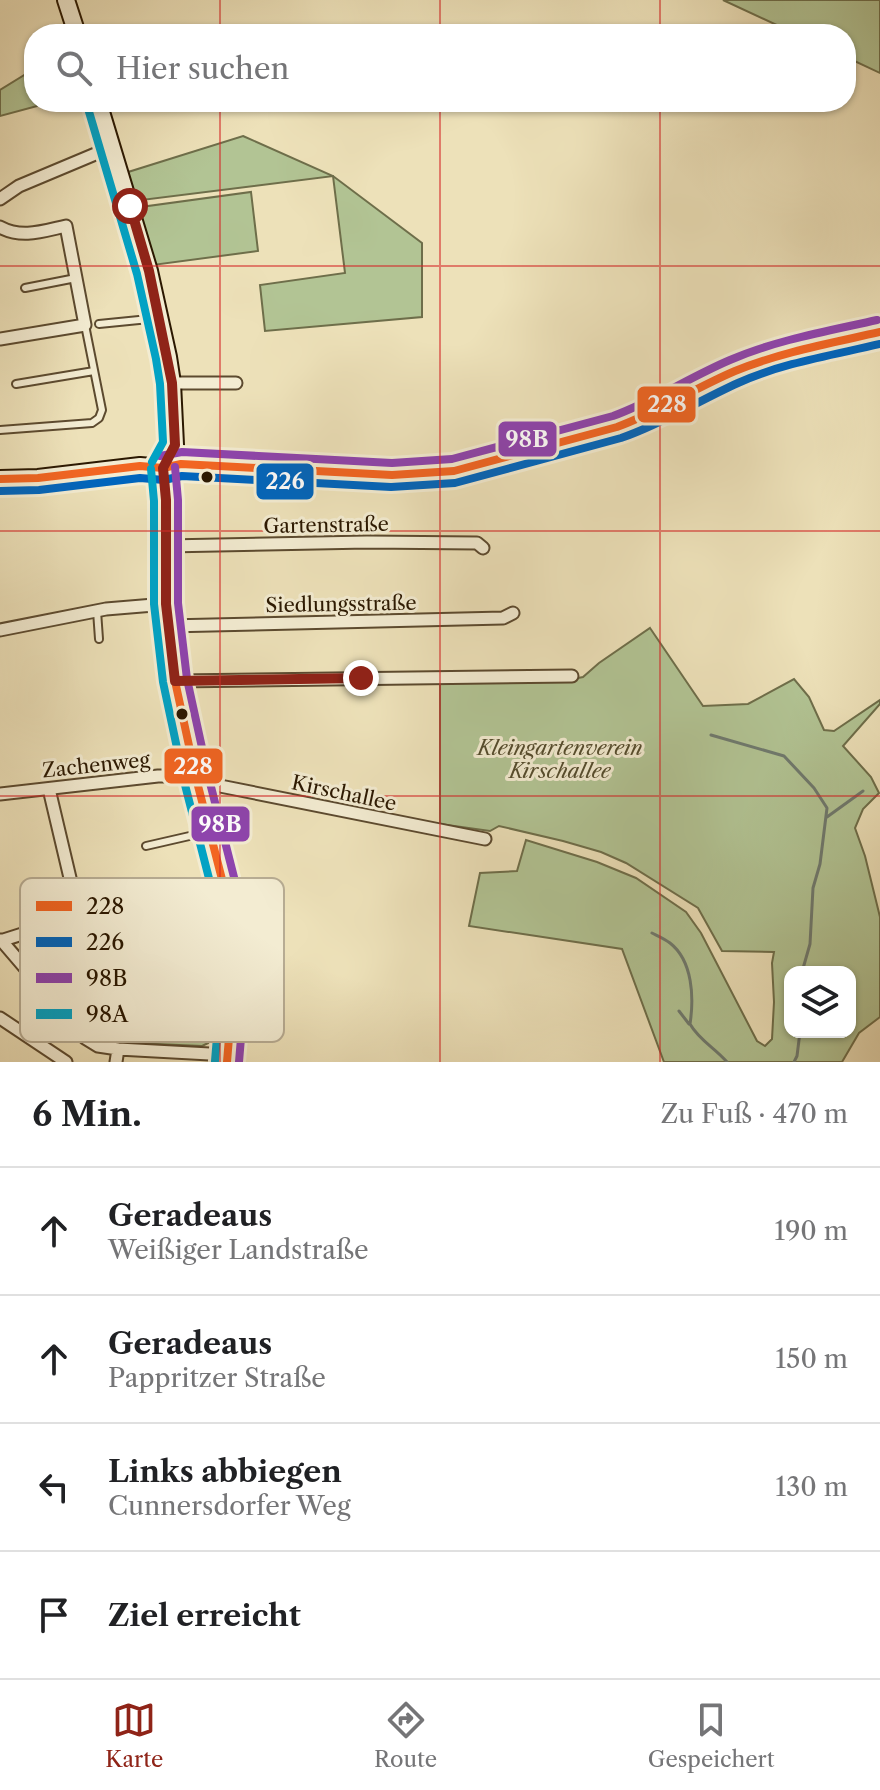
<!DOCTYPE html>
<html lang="de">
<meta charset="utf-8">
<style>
:root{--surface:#fff;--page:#f2f2f2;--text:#202124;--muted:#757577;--line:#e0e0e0;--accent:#8f2418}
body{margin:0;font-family:"Libre Caslon Text",serif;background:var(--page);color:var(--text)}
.controls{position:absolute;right:24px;bottom:24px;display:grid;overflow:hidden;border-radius:16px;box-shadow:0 2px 6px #0004}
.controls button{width:72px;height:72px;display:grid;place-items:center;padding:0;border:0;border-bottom:2px solid var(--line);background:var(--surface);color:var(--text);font:40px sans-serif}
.stop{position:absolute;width:24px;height:24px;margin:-18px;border:6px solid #8f2418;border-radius:50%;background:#fff}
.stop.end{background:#8f2418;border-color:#fff;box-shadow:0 2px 8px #0008}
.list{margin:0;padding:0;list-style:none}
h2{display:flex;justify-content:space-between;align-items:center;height:104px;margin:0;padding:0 32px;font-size:34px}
h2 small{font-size:26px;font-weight:400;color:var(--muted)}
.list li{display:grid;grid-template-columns:52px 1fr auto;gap:24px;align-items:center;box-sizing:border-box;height:128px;padding:0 32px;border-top:2px solid var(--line)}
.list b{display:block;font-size:30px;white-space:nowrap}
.list p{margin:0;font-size:26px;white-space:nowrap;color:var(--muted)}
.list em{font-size:26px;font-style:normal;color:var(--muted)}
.icon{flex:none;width:44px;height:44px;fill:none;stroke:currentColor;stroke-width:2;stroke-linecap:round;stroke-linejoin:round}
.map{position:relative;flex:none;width:880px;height:1062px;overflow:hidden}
.search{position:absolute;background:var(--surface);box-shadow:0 2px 6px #0004;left:24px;right:24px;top:24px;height:88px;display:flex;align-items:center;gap:20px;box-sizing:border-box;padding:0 28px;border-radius:32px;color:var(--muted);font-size:30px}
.sheet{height:616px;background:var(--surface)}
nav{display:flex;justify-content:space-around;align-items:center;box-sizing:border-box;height:112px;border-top:2px solid var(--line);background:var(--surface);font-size:22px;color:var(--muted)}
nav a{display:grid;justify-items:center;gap:4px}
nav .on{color:var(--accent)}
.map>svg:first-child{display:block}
</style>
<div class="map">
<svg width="880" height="1062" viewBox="0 0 880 1062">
<rect width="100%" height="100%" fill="#ede1b9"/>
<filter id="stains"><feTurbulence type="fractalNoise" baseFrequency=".0025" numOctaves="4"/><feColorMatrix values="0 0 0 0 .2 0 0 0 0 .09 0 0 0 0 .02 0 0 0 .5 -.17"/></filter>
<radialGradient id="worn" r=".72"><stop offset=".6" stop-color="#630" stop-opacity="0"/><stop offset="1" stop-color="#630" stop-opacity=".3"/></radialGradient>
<path fill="#b2c494" stroke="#6e6e4a" stroke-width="2" fill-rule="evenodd" d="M723,0H880V73L846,57V34H796Z
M34,69V102H52L0,116V90Z
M243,136L333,176L422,243V317L265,331L260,285L345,273L333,176L134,201L125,173Z
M251,192L258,251L153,265L139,213L141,207Z
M650,628L703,706L748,704L794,679L809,697L824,730L834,731L880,700V704L843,746L871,777L879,793L863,809L855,828L865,856L880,917V1017L859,1033L842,1062H664L622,949L469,926L480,873L517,871L526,840L597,862L636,878L686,912L701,933L757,1041L765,1046L772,1039L774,1002L772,963L774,952L722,951L698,908L626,863L601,852L563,841L499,826L490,831L440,824V682L568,680L583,677L599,663ZM790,972H850V1032H790Z
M223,993C222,1014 225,1038 202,1046L110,1042L111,1037L109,1030Z"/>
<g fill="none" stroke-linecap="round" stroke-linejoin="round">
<path stroke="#6f7a6f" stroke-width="3" d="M711,735L784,756L814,788L827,808L820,864L813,888L810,944L802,972
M827,817L863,791
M652,933C658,936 665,939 670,943C693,961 694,998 690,1024C699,1040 715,1048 727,1062
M679,1011L689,1024
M794,1062L797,1056L800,1032"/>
<g stroke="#5c4a2f" stroke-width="10">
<path id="lane" d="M25,288L76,278
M99,324L159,318
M16,384L94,371
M0,430L92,423L99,418L102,410L85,325
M97,611L99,639
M146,846L207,832
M79,916L105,1015"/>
</g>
<g stroke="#5c4a2f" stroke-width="15">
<path id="street" d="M0,199L19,186L112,147
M0,227C22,239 43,231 66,226L85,325L0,339
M172,383H236
M167,546L367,542L477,543L483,548
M168,626L503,618L513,613
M0,630L106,609L166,604
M175,681L572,676
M0,794L158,776H187L205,783L485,839
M1,940L85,1038L98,1046L118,1049
M0,941L79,916L49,789
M0,1018L66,1062
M116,1062L118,1049L228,1055"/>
</g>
<g stroke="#2b1801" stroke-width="20">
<path id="secondary" d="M66,0L77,34
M98,102L149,271L168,357L172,383L175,445L163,468
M163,468L166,500V604L175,681L196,778L225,891L231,922L234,944L233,989L227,1062
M0,479L38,478L140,466L163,468L181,464L392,475L454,471L483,464L617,427L642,418L735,371L761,362L811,347L880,332"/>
</g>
<use href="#lane" stroke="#f3ecd2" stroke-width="6"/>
<use href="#street" stroke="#f3ecd2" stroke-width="11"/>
<use href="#secondary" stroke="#f3ecd2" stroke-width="16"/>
<g stroke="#f3ecd2" stroke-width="14">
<path id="bus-1" d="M163,468L166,500V604L175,681L196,778L225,891L234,944L233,989L227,1062
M0,479L38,478L140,466L163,468L181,464L392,475L454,471L617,427C658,412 695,388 735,371C781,352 832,343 880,332"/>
</g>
<g stroke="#f3ecd2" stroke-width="14">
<path id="bus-2" d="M0,491L39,490L140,478L164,480L182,476L391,487L455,483L621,438C662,424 698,401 738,383C782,363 833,355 880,344"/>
</g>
<g stroke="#f3ecd2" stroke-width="14">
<path id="bus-3" d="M160,456L182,452L392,463L452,459L613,416C654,401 690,377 730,360C776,340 828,331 877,320
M175,467L178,500V603L187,679L208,775L237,889L246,942L245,990L239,1062"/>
</g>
<g stroke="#f3ecd2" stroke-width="14">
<path id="bus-4" d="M87,105L137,274L156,359L160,384L163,442L152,462
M151,469L154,501V604L163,682L184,781L213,894L222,945L221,988L215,1061"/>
</g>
<use href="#bus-1" stroke="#f26522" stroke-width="8"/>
<use href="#bus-2" stroke="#0065bd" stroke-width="8"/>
<use href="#bus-3" stroke="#8e44ad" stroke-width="8"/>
<use href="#bus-4" stroke="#02a2c4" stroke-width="8"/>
</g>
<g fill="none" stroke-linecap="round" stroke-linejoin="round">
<path stroke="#8f2418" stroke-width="10" d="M130,206L149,271L172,383L175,445L163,468L166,500V604L175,681L361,678"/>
</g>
<path fill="none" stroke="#d62828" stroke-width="2" stroke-opacity="0.55" d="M220,0V34M440,0V34M660,0V34M220,102V1062M440,102V1062M660,102V1062M0,266H880M0,531H880M0,796H880"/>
<g fill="#2b1801" stroke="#f3ecd2" stroke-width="3">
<circle cx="207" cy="477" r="7"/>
<circle cx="182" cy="714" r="7"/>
</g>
<g text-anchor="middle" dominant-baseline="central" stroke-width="6" stroke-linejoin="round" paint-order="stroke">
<g font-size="20" fill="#2b1801" stroke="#f3ecd2">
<text transform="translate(326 525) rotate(-1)">Gartenstraße</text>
<text transform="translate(341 604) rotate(-1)">Siedlungsstraße</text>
<text transform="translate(96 765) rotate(-6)">Zachenweg</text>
<text transform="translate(344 793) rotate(12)">Kirschallee</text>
</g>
<g font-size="20" font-style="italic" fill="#544c2d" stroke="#f3ecd2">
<text x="560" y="748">Kleingartenverein<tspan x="560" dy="23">Kirschallee</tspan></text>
</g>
</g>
<rect x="20" y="878" width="264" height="164" rx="12" fill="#f3ecd2" stroke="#b7ac93" stroke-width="2"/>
<rect x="36" y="901" width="36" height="10" fill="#f26522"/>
<rect x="36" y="937" width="36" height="10" fill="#0065bd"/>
<rect x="36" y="973" width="36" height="10" fill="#8e44ad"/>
<rect x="36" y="1009" width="36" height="10" fill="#02a2c4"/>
<g font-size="22" fill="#2b1801">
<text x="86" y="914">228</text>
<text x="86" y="950">226</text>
<text x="86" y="986">98B</text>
<text x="86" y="1022">98A</text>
</g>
<g stroke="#f3ecd2" stroke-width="3">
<rect x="636" y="385" width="61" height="39" rx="8" fill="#f26522"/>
<rect x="497" y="420" width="61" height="38" rx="8" fill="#8e44ad"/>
<rect x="255" y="462" width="60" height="39" rx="8" fill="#0065bd"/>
<rect x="163" y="747" width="61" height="38" rx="8" fill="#f26522"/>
<rect x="190" y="805" width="61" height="38" rx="8" fill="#8e44ad"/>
</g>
<g font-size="22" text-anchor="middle" font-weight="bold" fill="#fff">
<text x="667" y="412">228</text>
<text x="527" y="447">98B</text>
<text x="285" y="489">226</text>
<text x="193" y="774">228</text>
<text x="220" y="832">98B</text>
</g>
<rect width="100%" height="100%" filter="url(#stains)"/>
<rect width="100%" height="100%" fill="url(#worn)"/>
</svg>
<div class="controls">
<button><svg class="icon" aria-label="layers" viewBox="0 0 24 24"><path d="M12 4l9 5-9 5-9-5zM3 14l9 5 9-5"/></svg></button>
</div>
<div class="stop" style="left:130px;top:206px"></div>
<div class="stop end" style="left:361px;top:678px"></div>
<div class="search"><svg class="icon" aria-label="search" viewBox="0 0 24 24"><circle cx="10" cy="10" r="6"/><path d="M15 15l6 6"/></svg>Hier suchen</div>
</div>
<section class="sheet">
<h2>6 Min.<small>Zu Fuß · 470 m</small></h2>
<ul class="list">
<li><svg class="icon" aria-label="ahead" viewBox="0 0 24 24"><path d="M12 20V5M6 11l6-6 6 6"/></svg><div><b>Geradeaus</b><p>Weißiger Landstraße</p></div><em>190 m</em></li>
<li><svg class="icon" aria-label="ahead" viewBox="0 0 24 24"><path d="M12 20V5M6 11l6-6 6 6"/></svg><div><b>Geradeaus</b><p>Pappritzer Straße</p></div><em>150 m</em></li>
<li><svg class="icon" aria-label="left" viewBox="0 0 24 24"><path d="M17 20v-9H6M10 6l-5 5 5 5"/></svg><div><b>Links abbiegen</b><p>Cunnersdorfer Weg</p></div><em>130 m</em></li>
<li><svg class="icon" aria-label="arrive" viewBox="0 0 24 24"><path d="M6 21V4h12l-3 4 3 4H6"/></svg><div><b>Ziel erreicht</b></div></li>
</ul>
</section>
<nav>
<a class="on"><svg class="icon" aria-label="map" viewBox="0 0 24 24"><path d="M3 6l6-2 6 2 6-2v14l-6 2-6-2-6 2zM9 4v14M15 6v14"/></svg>Karte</a>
<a><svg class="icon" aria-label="directions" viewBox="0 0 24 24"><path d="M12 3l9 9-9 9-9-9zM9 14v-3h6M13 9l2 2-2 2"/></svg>Route</a>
<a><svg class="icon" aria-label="saved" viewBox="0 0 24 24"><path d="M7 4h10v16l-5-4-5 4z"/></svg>Gespeichert</a>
</nav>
